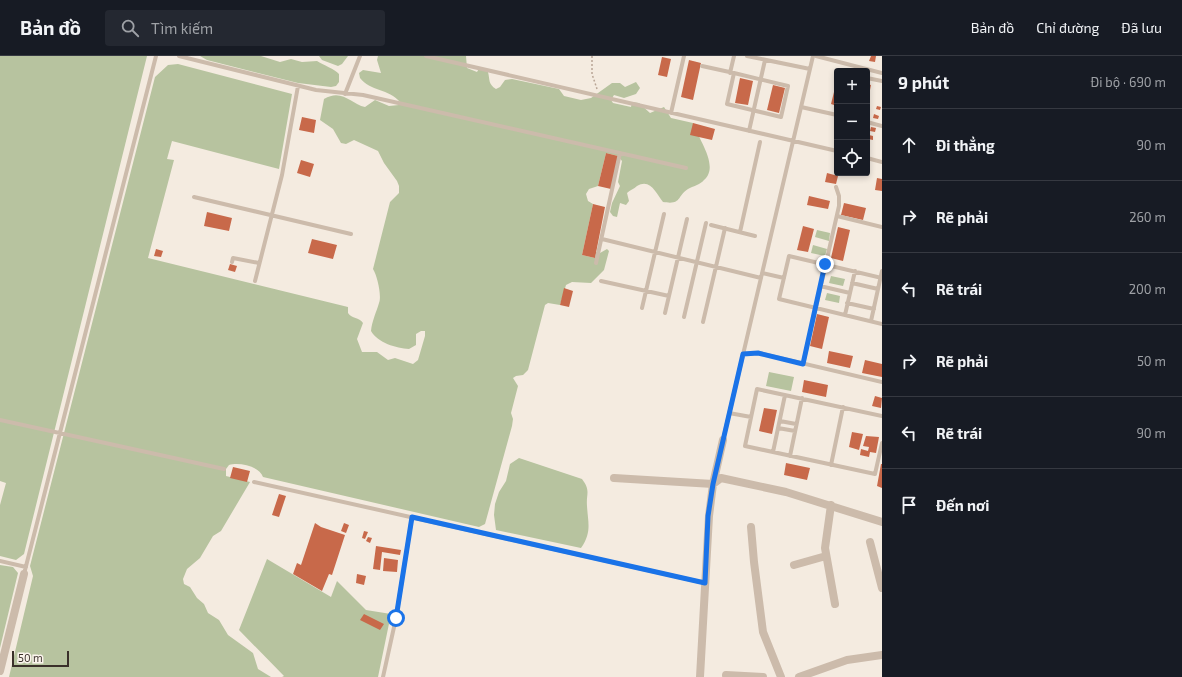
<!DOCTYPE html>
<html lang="vi">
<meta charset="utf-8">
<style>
:root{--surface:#171b24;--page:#242831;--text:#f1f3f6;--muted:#9ea1a6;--line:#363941}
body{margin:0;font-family:"Exo 2",sans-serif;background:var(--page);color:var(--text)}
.controls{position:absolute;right:12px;top:12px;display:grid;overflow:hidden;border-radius:4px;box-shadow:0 2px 6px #0003}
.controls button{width:36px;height:36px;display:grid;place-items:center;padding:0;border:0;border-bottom:1px solid var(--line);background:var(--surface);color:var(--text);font:20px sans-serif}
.scale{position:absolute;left:12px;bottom:10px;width:57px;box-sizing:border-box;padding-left:4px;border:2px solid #3a302a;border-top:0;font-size:11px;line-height:14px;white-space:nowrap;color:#3a302a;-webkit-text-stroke:3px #fbf4ed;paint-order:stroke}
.stop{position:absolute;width:12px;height:12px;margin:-9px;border:3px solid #1a73e8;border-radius:50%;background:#fff}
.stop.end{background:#1a73e8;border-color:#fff;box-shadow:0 1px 4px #0008}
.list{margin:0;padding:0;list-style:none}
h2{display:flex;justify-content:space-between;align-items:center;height:52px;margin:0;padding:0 16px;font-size:17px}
h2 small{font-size:13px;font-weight:400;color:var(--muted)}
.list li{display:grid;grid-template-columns:26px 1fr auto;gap:12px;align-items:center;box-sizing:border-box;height:72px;padding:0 16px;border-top:1px solid var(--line)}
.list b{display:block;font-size:15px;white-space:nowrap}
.list em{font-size:13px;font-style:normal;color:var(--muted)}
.icon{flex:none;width:22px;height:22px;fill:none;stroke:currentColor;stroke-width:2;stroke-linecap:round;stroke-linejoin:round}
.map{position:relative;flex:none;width:882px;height:621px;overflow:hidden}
header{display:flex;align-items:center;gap:24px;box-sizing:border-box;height:56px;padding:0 20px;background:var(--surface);border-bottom:1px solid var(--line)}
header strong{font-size:19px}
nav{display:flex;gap:22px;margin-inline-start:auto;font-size:14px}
.search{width:280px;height:36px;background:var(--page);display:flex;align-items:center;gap:10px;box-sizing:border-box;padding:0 14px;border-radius:4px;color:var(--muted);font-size:15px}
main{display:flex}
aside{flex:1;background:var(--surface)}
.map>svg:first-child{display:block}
</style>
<header>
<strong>Bản đồ</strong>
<div class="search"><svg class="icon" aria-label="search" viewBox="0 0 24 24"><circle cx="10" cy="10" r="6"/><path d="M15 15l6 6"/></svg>Tìm kiếm</div>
<nav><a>Bản đồ</a><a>Chỉ đường</a><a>Đã lưu</a></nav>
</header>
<main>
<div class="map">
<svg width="882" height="621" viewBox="0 0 882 621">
<rect width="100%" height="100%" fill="#f4ebe0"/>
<path fill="#b7c39f" d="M0,0H147L24,498L16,504L0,500V449L6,427L0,425Z
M200,0H261L280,6L291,3L302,6L317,5C323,9 335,13 339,18V26L336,30L331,31L298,27L207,4Z
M319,0H348L342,8L338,10L322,4Z
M378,0H466L467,12L477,16L480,11L488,16C490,24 488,28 496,33L500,31L505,24L512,23L559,33L564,40L581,44L591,42L612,27H620L625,31L636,26L640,32L636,38L624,42L614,39L611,44L613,47L631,51L632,46L639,47L650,57L664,51L671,62L693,67C698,83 720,110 704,124C700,129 693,130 688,133C676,141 682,149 663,146C656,138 651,122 637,130C634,133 630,134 627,137L629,145L626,149L620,147L617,161L613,160L610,156L612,147L620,130L618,126L622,105L618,100L606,97L598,130L589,133L586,138L588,145L593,148L582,199L595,202L596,196L600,197L607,193L609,195L604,214L591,227L572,226L566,229L560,249L548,247L545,249L528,314L523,319L516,320L513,322L518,330L511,357L513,363L512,370L485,468L479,471L263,421C259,410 239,406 229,409L226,413V420L250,426L221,475L213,480L200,502L187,513L183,523L184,528L190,531L197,542L204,548L208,557L219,564L228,579L253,597L258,613L271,621H9L33,520L30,510L155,21L168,9L178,8L292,38L279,113L172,85L167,103L174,104L148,202L348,251V257C352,263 359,261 363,267L357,283L362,296H377L388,304L395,302L413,308L418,304L425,280V275H421L416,278V289L409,293C396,292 378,287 371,275C372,265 376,257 379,247C382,240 377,219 373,213L390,146L399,137V130L397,125L384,107L378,95L354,84L346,88L341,87L333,73L320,64L324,43C342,32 351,48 365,51L375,44L389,50L399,49L400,46C389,33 370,35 360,22L359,17L363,14L381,17L377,4Z
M817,174L830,177L829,185L815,181Z
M813,189L827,193L825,200L811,197Z
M831,220L845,223L843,230L829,227Z
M827,237L840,240L839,247L825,244Z
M769,316L794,321L791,335L766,330Z
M519,402L582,423C591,435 586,437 587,450C588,467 592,476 581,492L496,474L494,459L495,448L499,436L506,425L510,408Z
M267,503L331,541L337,525L366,554L391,558L378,621H282L284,620L239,574Z
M0,509L13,511L18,517L0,592Z"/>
<path fill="#c8694a" d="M871,0H876L875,6L869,5Z
M662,1L671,3L667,21L658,19Z
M689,4L701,7L693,44L681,41Z
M740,22L753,25L748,49L735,47Z
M836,28H837V50L831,48Z
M867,28L871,29L868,44H867Z
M773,29L785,32L779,57L767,54Z
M877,50L881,51L880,54L876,53Z
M874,58L879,60L878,63L873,62Z
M302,61L316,64L314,77L299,74Z
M693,67L715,73L712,84L690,79Z
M871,71L876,72L875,76L870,75Z
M869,79L873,80V84L868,83Z
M606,97L618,100L611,133L598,130Z
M301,104L314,108L310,121L297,117Z
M827,117L838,120L836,128L825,126Z
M877,122L882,123V135L875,134Z
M809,140L830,145L828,153L807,149Z
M844,147L866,152L863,164L841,159Z
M593,148L605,151L595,202L582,199Z
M207,156L232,162L229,175L204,170Z
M803,170L814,173L808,196L797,194Z
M838,171L850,174L843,205L831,202Z
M312,183L337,189L333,203L308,197Z
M156,193L163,195L161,201L154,200Z
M230,208L237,210L235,216L228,214Z
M564,232L573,235L569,251L560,249Z
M817,258L829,261L822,293L810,290Z
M829,295L853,300L850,312L827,307Z
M865,304L882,308V321L862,317Z
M804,324L828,329L826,341L802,336Z
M875,340L882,342L881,352L872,350Z
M764,352L777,354L772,378L759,375Z
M852,376L863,378L859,394L849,391Z
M866,380L879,381L876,397L870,396L869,401L860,399L861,393L868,395L869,391L863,390Z
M786,407L810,412L807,424L784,419Z
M881,408H882V432L877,430Z
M233,411L250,415L247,426L230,422Z
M279,438L286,440L279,461L272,459Z
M315,467L321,471L345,479L332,519L329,518L322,535L293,518L297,507L301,509Z
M344,467L349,469L346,477L341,475Z
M364,475L368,476L365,483L362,482Z
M368,481L372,482L370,487L366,485Z
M376,490L401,494L400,499L382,496L380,514L373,513Z
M384,502L398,504L397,516L383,515Z
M357,518L366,520L364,529L356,527Z
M364,558L384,568L380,574L360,564Z"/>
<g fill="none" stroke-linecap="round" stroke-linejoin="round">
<path stroke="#b8a595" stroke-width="1.5" stroke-dasharray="2 2" stroke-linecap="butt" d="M592,0V18L597,33"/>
<path stroke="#ccbbab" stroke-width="4" d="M179,0L316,34L363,39L686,112
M426,0L837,95
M747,0L810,13
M816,0L882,17
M702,10L734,17
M730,17L734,0
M734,17L788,30L781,61L727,48Z
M867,22L882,25
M345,38L360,0
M801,51L837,59
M671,57L684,0
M867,66L882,70
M749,75L765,4
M867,102L882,106
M194,141L351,178
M837,160L882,171
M711,169L755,180
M740,176L760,86
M602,183L761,222
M232,206L233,202L259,207
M596,207L620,97
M762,217L784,222
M882,222L789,200L779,243L882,268
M255,225L282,119L298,30
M601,225L669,240
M852,227L878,233
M820,230L850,237
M847,247L874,253
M642,252L664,158
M665,257L687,163
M845,259L855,215
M684,261L706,167
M871,265L882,215
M703,266L725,172
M743,298L759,297L882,326
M803,308L839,150V140L836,131
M729,357L751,361
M882,360L757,333L745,390L875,418L882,387
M0,364L224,413
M780,365L796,368
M778,372L795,375
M723,384L813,0
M773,396L785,339
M790,400L802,342
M831,409L843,351
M254,426L705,527
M0,505L26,511
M24,518L156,0
M383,621L396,562L412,461"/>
<path stroke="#ccbbab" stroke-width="8" d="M614,422L713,428L721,422L786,436L882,466
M831,449L825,492L835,548
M751,471L754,506L763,576L781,621
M870,486L882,532
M794,509L826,500
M0,615L24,518
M726,619L763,621
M700,621L709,460L713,428L723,384
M799,621L847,604L882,599"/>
</g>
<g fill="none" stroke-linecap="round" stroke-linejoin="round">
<path stroke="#1a73e8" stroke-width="5" d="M396,562L412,461L705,527L708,460L713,428L743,298L758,297L803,308L825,208"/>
</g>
</svg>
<div class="controls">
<button>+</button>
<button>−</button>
<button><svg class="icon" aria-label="locate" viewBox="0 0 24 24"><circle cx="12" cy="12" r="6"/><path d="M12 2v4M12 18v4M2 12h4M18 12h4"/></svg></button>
</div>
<div class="scale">50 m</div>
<div class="stop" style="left:396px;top:562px"></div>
<div class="stop end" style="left:825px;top:208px"></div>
</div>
<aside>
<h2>9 phút<small>Đi bộ · 690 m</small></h2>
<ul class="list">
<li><svg class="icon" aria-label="ahead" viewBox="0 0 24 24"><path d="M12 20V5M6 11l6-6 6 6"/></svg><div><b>Đi thẳng</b></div><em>90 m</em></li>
<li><svg class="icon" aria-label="right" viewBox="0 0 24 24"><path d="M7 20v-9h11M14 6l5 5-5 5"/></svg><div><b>Rẽ phải</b></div><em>260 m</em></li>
<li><svg class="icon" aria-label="left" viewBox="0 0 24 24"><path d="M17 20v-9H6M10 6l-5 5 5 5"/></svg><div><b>Rẽ trái</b></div><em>200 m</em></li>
<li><svg class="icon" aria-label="right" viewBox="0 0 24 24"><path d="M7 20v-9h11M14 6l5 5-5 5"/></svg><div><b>Rẽ phải</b></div><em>50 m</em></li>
<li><svg class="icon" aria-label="left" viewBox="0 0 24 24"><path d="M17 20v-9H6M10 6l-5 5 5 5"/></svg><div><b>Rẽ trái</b></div><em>90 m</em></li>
<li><svg class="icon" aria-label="arrive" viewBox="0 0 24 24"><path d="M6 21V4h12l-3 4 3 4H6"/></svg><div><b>Đến nơi</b></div></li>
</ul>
</aside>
</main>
